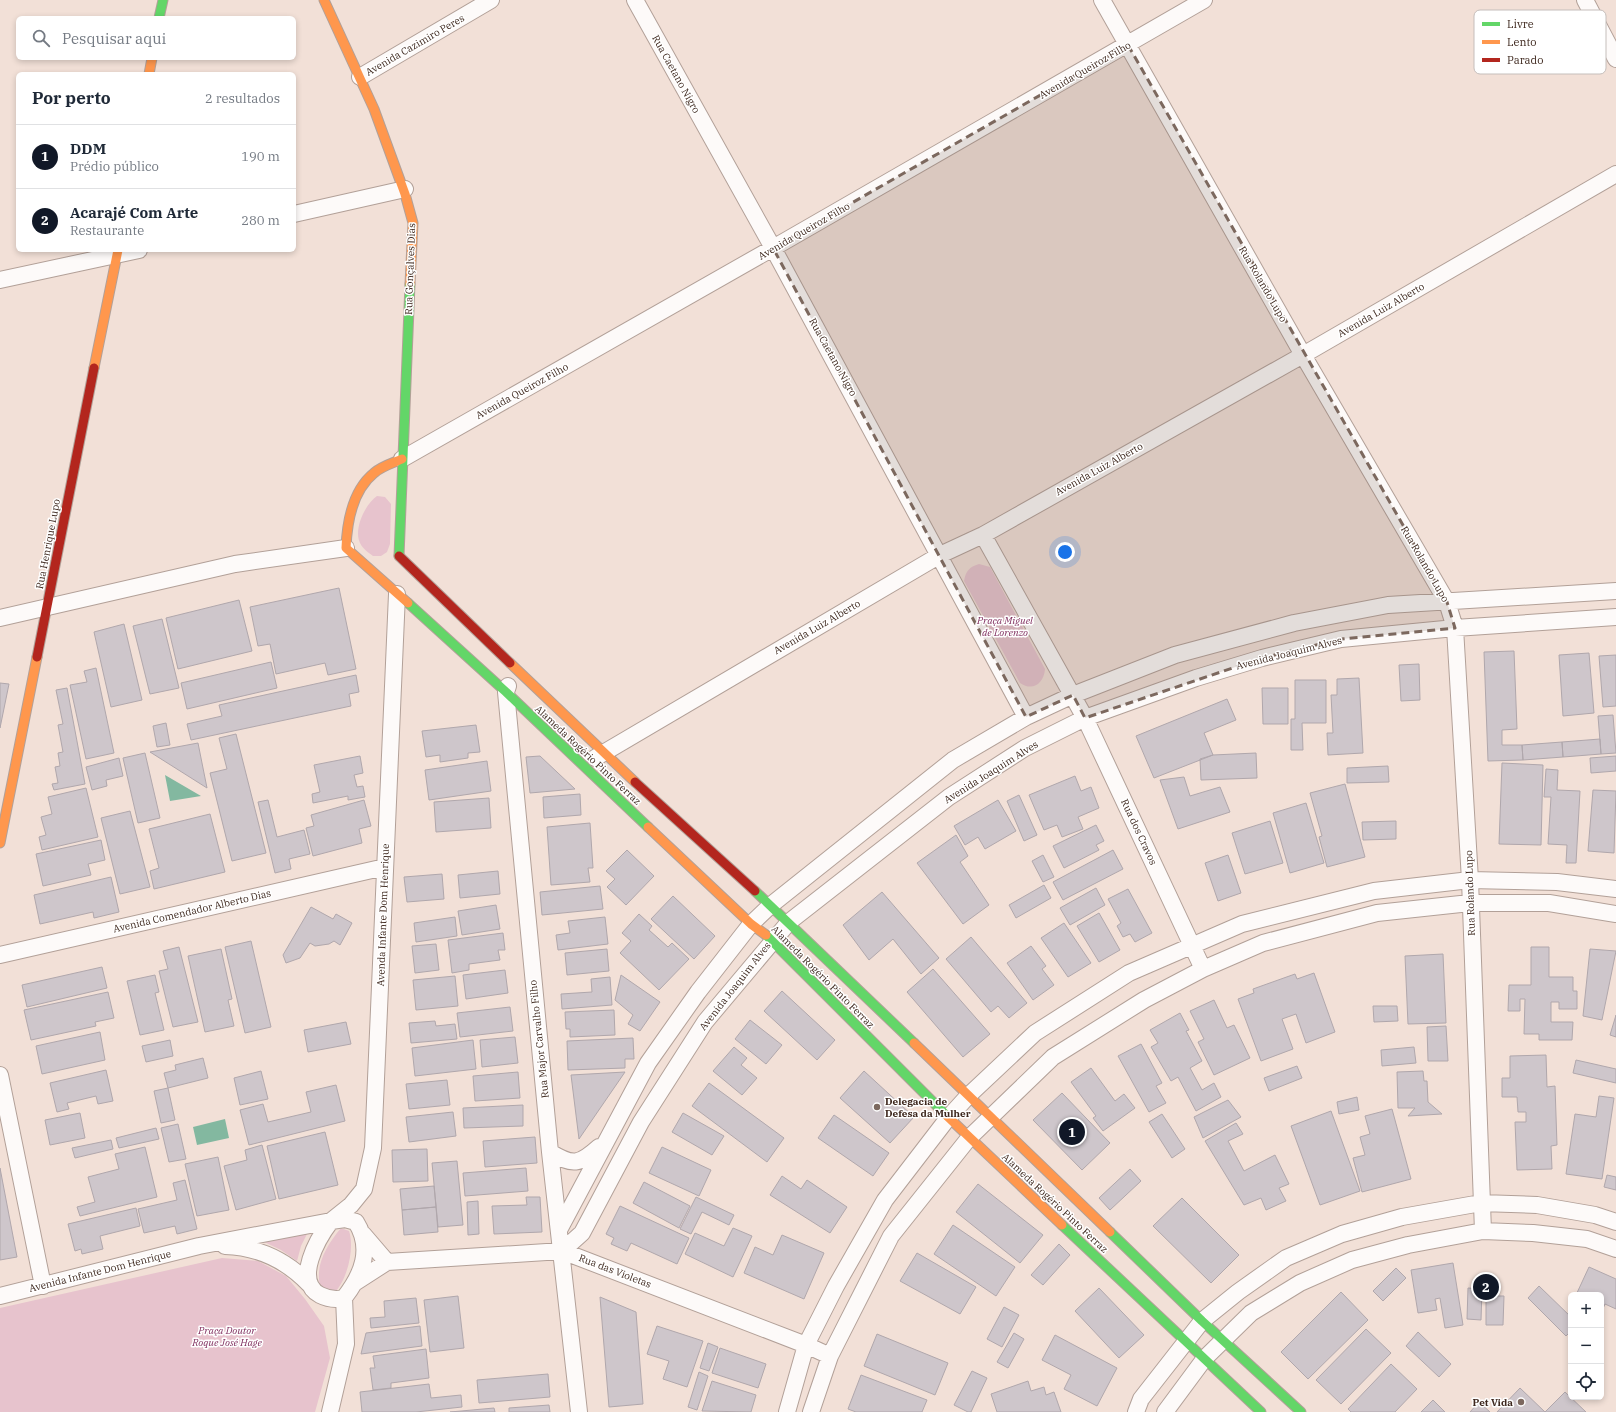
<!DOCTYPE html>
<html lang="pt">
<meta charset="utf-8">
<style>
:root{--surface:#fff;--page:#f6f6f7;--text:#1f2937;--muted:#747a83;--line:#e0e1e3;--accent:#111827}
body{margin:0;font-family:"IBM Plex Serif",serif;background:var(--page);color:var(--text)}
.controls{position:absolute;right:12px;bottom:12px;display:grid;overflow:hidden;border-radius:6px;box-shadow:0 2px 6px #0003}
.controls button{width:36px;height:36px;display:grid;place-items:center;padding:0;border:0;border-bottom:1px solid var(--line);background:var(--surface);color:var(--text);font:20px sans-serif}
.you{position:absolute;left:1065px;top:552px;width:14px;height:14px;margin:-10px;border:3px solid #fff;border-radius:50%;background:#1a73e8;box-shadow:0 0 0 6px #1a73e833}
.badge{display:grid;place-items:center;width:26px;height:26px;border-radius:50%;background:var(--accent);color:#fff;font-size:13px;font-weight:700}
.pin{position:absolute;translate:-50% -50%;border:2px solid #fff;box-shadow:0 1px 4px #0006}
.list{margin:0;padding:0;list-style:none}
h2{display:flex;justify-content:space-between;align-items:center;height:52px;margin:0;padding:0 16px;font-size:17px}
h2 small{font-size:13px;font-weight:400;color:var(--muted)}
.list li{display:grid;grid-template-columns:26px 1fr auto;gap:12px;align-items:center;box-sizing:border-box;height:64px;padding:0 16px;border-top:1px solid var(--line)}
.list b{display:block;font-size:15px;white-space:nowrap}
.list p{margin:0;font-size:13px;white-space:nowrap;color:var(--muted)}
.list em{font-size:13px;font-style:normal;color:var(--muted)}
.icon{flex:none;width:22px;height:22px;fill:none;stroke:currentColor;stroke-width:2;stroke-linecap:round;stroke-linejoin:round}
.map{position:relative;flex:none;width:1616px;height:1412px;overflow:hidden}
.search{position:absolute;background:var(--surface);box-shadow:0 2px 6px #0003;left:16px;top:16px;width:280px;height:44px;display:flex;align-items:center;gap:10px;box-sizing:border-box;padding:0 14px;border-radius:6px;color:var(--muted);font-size:15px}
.panel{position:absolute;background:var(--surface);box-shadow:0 2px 6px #0003;left:16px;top:72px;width:280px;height:180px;border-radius:6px}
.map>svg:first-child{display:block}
</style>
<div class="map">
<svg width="1616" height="1412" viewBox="0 0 1616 1412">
<rect width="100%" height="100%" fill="#f2e0d7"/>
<path fill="#e7c3cd" d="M377,496L385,497L391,504L390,544L387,552L381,556H373C369,553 363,549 360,543C353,529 366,503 377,496Z
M979,564L990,567L1045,669C1044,683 1033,692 1020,683L964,581C966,571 969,567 979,564Z
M341,1228L349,1231C355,1248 347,1281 334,1293L320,1286C315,1264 327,1245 341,1228Z
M309,1230L301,1246L297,1261L281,1250L260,1240Z
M222,1258L258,1261L286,1276L305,1299L324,1326L330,1358L315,1412H0V1308Z"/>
<path fill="#83b8a0" d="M165,775L201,796L170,801Z
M225,1119L229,1138L197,1145L193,1127Z"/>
<path fill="#cec6cb" stroke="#b0a7ac" d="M339,588L356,669L328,675L325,663L276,674L270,644L258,646L250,607Z
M239,600L252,651L178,669L166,618Z
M162,619L179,688L150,694L133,626Z
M124,624L142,700L111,707L94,632Z
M1514,651L1517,729L1502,730V745H1522L1523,760L1488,761L1484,652Z
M1589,653L1594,713L1563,716L1559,655Z
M1616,655V706L1603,707L1599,656Z
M271,662L277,688L187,709L181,683Z
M1419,664L1420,700L1401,701L1399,665Z
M96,668L114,753L86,759L70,685L87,682L84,671Z
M356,675L359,692L349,694L351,706L191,740L187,724L222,716L219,705Z
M1359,678L1363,753L1328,755L1327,733H1333L1331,695H1337V679Z
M1295,680H1326V723H1302L1303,750H1291V719H1295Z
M0,683L9,684L0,728Z
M67,688L85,784L54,790L52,784L58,783L55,767L60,766L58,753L63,752L58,725L63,724L56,690Z
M1262,688H1288V724H1263Z
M1227,699L1236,720L1204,733L1213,755L1154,778L1136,736Z
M1613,715L1616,753L1601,754L1598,716Z
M166,723L170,745L157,747L153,726Z
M476,725L480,752L468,753V758L440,762V755L426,757L422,731Z
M236,734L266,853L232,861L210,773L227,769L219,738Z
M1600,739L1601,754L1563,757L1562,742Z
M1562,742L1563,757L1523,760L1522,745Z
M198,743L207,788L150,752Z
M145,753L160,818L138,823L123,758Z
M1256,753L1257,778L1201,780L1200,759L1213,755Z
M360,756L363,773L354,775L357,787L363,786L365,797L348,800V796L313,803L312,794L320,792L314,765Z
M540,756L575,789L530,793L526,757Z
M1616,756V771L1591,773L1590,758Z
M119,758L123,776L106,780L107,786L92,790L86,767Z
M487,761L491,791L429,800L425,770Z
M1502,763L1543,765L1541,845L1499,844Z
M1388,766L1389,782L1347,783V768Z
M1546,769L1558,770L1557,790L1580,791L1576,863H1566L1567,845L1548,844L1551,797H1544Z
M1075,776L1081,791L1091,787L1099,808L1078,817L1083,829L1062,837L1057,825L1044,830L1029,795Z
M1184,777L1190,796L1220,787L1230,812L1178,829L1160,780Z
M1345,784L1365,857L1327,867L1319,837L1322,836L1310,793Z
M86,788L98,837L42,850L39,837L46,835L41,817L52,814L48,797Z
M1593,790L1616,791L1614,853L1588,851Z
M580,794L581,815L544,818L543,797Z
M1019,795L1037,835L1024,841L1007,801Z
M489,798L491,828L436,832L434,802Z
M268,800L277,837L304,830L310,854L289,859L291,869L275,873L258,802Z
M364,800L371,826L359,829L362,843L313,856L306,828L314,826L311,815Z
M998,800L1016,831L985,849L978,837L965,845L954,826Z
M1306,803L1324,863L1290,873L1273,813Z
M130,811L150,887L120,894L101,818Z
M210,814L225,872L154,889L150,871L159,868L149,829Z
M1270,821L1283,863L1245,874L1232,833Z
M1396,821V839L1363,840L1362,822Z
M590,823L593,868H588L590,882L551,885L547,827Z
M1096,825L1104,841L1096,845L1099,850L1064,868L1053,846Z
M956,835L968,856L960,862L989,905L963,924L917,863Z
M101,840L105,860L88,864L91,875L43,886L36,854Z
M627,850L654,876L626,905L607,887L615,879L606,871Z
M1113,850L1123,869L1063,900L1053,882Z
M1043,855L1054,877L1043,882L1032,861Z
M1228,855L1241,893L1218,901L1205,863Z
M498,871L500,894L460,898L458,875Z
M442,874L444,899L407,902L404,877Z
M111,877L119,912L94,918L93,912L40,924L34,895Z
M1044,885L1051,898L1016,918L1009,905Z
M600,886L603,909L542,915L540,892Z
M1096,888L1105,905L1070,925L1060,908Z
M1128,889L1152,933L1135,942L1130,934L1123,937L1117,926L1121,923L1108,899Z
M882,892L939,958L921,974L893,939L869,960L843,925Z
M673,896L715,936L694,959L651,919Z
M496,905L500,929L462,935L458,911Z
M311,907L333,919L336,914L352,923L340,945L334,941L329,944L315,946L310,943L300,958L286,963L283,955Z
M1099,913L1120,950L1099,962L1077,926Z
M639,914L652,926L649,930L668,947L672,943L689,959L659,990L620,953L631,941L622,933Z
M455,917L457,936L416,942L414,923Z
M605,917L608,944L558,950L556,935L570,933L568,921Z
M1064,923L1091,963L1068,977L1041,938Z
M503,933L505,950H498L500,960L469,964V970L452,973L448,940Z
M971,937L1027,1003L1009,1018L998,1006L991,1012L946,959Z
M251,941L271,1027L245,1033L225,947Z
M436,944L439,970L415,973L412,946Z
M1031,946L1046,966L1042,969L1054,985L1033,1000L1007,963Z
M179,947L198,1022L173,1027L159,971L168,969L163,951Z
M1531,947H1549V977H1573V991H1577V1009H1559V1002H1551V1022H1573L1572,1040H1539V1034H1524L1525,999H1520V1011H1508L1509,985H1531Z
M221,949L232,999L228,1000L234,1026L205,1032L188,956Z
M607,949L609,971L567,975L565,953Z
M1590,949L1616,951L1602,1020L1583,1016Z
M1443,954L1446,1023L1408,1024L1405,956Z
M102,967L107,988L27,1007L22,985Z
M933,969L990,1034L963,1057L907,992Z
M505,970L508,993L466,999L463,975Z
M1314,973L1335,1032L1306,1043L1296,1014L1282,1019L1293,1049L1261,1061L1238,999L1254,993L1253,989L1295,974L1297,979Z
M155,975L159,992L155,993L164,1030L140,1035L127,981Z
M621,975L660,1002L640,1031L628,1024L633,1015L615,1000Z
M455,976L458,1006L416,1010L413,980Z
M610,977L612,1005L562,1009L561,994L592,992L591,979Z
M782,991L835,1040L817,1060L764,1011Z
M108,992L114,1018L95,1022L96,1026L31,1040L24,1010Z
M1214,1000L1227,1028L1234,1025L1250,1058L1214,1075L1198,1042L1204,1039L1190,1011Z
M1373,1006H1397L1398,1021L1374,1022Z
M510,1007L513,1031L460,1037L457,1013Z
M614,1010L615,1035L570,1037V1029H566L565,1012Z
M1180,1013L1189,1030L1186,1031L1202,1061L1190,1068L1202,1090L1214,1083L1221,1097L1196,1111L1178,1077L1171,1081L1151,1047L1158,1043L1150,1030Z
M1616,1015V1037L1610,1035Z
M750,1020L782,1045L766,1064L735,1039Z
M435,1021L436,1026L455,1024L457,1039L411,1043L409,1023Z
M346,1022L351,1044L308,1052L304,1030Z
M1446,1026L1448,1061H1428L1427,1027Z
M100,1032L105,1060L42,1074L36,1046Z
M515,1037L518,1063L482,1067L480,1040Z
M633,1038L634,1059H625V1068L568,1070L567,1041Z
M170,1040L173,1056L146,1062L142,1046Z
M473,1040L476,1069L415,1076L412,1048Z
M1141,1044L1162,1083L1156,1086L1166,1103L1149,1112L1118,1056Z
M734,1047L747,1058L741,1065L757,1078L742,1095L713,1071Z
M1414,1047L1416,1063L1382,1066L1381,1050Z
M1546,1055L1547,1087L1555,1086L1557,1145L1551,1146L1552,1169L1517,1170L1515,1122H1526V1112H1518L1517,1097H1502V1078H1510V1056Z
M203,1058L208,1078L168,1088L164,1073L176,1070L175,1065Z
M1576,1060L1616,1069V1083L1573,1073Z
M1297,1066L1302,1078L1269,1091L1264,1078Z
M1091,1068L1115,1101L1124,1094L1135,1108L1103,1131L1093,1118L1096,1116L1071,1082Z
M106,1070L113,1101L98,1104L96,1096L67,1103L69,1109L57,1112L50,1083Z
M261,1071L268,1099L240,1105L234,1078Z
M864,1071L914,1117L890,1143L840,1098Z
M1423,1071L1424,1081H1427L1428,1102L1442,1114L1408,1116L1415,1108H1398L1397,1072Z
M518,1072L520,1098L475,1101L473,1076Z
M625,1072L579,1139L571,1075Z
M447,1080L450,1105L409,1109L406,1084Z
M709,1083L784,1138L767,1162L692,1106Z
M336,1085L345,1121L249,1145L240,1110L263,1104L268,1122L311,1112L306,1092Z
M168,1088L175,1120L161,1123L154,1091Z
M1062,1093L1110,1143L1082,1170L1033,1120Z
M1599,1096L1614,1098L1602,1179L1566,1174L1575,1114L1596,1117Z
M1357,1097L1359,1110L1339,1114L1337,1102Z
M1228,1100L1241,1117L1203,1138L1194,1117Z
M523,1105V1126L464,1128L463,1108Z
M1392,1109L1411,1179L1362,1192L1353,1158L1365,1155L1360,1137L1370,1134L1365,1116Z
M1331,1111L1360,1191L1320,1205L1291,1126Z
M453,1112L456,1136L409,1142L406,1117Z
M80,1113L85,1138L50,1145L45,1120Z
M683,1113L724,1136L712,1155L672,1132Z
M1162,1114L1185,1149L1172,1158L1149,1122Z
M834,1115L889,1153L873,1176L818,1138Z
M1236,1123L1243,1134L1228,1141L1244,1171L1275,1155L1289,1184L1279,1188L1286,1201L1266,1210L1261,1198L1244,1205L1205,1141Z
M178,1124L186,1159L169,1162L161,1128Z
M156,1128L159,1139L119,1148L116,1138Z
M325,1132L338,1185L279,1199L267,1146Z
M535,1137L537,1163L485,1167L483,1141Z
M111,1140L113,1149L75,1158L72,1148Z
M262,1145L276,1199L236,1210L224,1166L247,1160L245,1150Z
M145,1147L157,1197L80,1216L77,1207L95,1202L88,1177L119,1169L115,1154Z
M662,1147L711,1170L699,1196L649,1173Z
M427,1149L428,1181L393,1182L392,1150Z
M218,1157L229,1210L197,1216L185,1164Z
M457,1161L463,1225L438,1227L432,1163Z
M0,1168L17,1257L0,1260Z
M526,1168L528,1191L465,1196L463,1173Z
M1130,1169L1141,1181L1110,1210L1099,1198Z
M1607,1175L1616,1177V1190L1604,1187Z
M782,1176L801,1189L807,1180L847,1207L830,1233L770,1195Z
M185,1180L197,1229L177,1234L175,1226L144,1233L138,1209L177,1200L173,1183Z
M644,1182L690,1206L679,1228L633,1203Z
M978,1184L1043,1235L1020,1263L956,1212Z
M434,1186L436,1207L402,1210L400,1189Z
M526,1197H540L542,1232L494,1234L492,1206L527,1205Z
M696,1197L734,1215L729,1225L702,1212L691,1234L680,1229Z
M1182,1198L1239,1255L1211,1283L1153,1226Z
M478,1201L479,1234L468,1235L467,1202Z
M620,1206L689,1238L677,1264L631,1243L627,1251L611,1244L614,1238L606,1234Z
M436,1207L438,1232L404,1235L402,1210Z
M136,1208L140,1226L100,1236L103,1249L82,1254L81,1249L75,1251L68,1224Z
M953,1225L1015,1267L996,1296L934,1254Z
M733,1228L752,1236L733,1277L685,1254L695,1233L724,1246Z
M782,1235L824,1253L804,1299L744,1273L755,1247L773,1255Z
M1059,1244L1070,1255L1043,1285L1031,1275Z
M917,1253L976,1287L960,1314L900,1281Z
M1453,1263L1463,1325L1445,1328L1440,1298L1435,1299L1437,1310L1418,1313L1411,1270Z
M1589,1267L1616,1279V1309L1605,1304L1601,1313V1295H1576Z
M1396,1268L1406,1278L1383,1301L1373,1291Z
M1539,1286L1571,1317V1331L1566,1336L1528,1298Z
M1099,1288L1144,1335L1119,1358L1075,1311Z
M1468,1288L1482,1289L1481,1320L1467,1319Z
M1341,1292L1368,1320L1308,1379L1281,1352Z
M458,1296L464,1348L430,1352L424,1300Z
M1486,1296H1504L1503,1325H1486Z
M600,1297L636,1312L643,1404L609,1407Z
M416,1298L419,1323L371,1328L370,1318L385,1317L384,1301Z
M1004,1307L1019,1315L1002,1347L987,1339Z
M420,1326L422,1346L361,1354L366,1333Z
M657,1326L703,1341L687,1387L663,1379L669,1361L647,1354Z
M1366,1329L1391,1353L1341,1404L1316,1380Z
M1418,1332L1451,1364L1439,1377L1406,1346Z
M1014,1333L1024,1339L1008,1368L997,1362Z
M877,1334L948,1363L935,1395L864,1366Z
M1055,1335L1117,1368L1097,1406L1064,1389L1071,1375L1042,1360Z
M708,1343L718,1347L709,1371L700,1368Z
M720,1348L766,1364L758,1388L712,1373Z
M426,1349L429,1378L391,1383V1388L373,1390L370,1368H375L373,1356Z
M1391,1364L1417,1389L1395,1412H1351L1348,1409Z
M972,1371L987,1378L971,1412H968L954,1405Z
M699,1372L708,1376L697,1410L688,1407Z
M548,1374L550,1397L479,1403L477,1380Z
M861,1375L927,1400L922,1412H856L848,1409Z
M712,1381L756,1395L751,1412L702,1411Z
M1028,1381L1031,1391L1044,1387L1046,1395L1054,1392L1061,1412H997L991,1394Z
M429,1384L431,1398L461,1395L462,1407L416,1412H362L360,1392Z
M1520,1388L1545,1412L1565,1392L1586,1412H1497Z
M1433,1400L1445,1412H1421Z
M1479,1402L1490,1412H1470Z
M549,1405L550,1412H509V1408Z
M494,1408L495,1412H450Z"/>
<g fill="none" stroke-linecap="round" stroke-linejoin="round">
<g stroke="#b2a098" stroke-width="18">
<path id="street" d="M635,0L773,248L1026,717
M1102,0L1303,355L1447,602L1455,628L1470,880L1483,1231
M1585,0L1616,59
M360,77L491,0
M294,214L405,189
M0,280L139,250
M402,459L773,248L1204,0
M983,535L1085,718L1203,969
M0,618L235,564L346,548
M508,686L506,692L550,1152L579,1412
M595,758L940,555L983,535L1303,355L1616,174
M0,955L385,867
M0,1075L43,1286
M550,1152C573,1166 579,1165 599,1147
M345,1219L356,1222C373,1249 362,1275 344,1298C335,1300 328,1299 320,1295C293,1281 318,1238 331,1221Z
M559,1230L648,1063L698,992L751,924L771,905L953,760L1026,717L1073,695L1175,655L1294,623L1388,605L1616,591
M363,1234L387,1262
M225,1246C258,1247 286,1260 309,1284
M562,1251L582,1233L641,1122L705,1022L789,922L949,797L1025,748L1085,718L1196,678L1262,658L1341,639L1455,628L1616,617
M356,1282L387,1262L562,1251L806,1345L830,1356
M0,1296L199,1246L331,1221L351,1205L364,1189L373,1148L397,594
M330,1412L346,1344L344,1298
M787,1412L806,1345L836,1286L885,1200L948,1118L968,1096L1035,1033L1129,973L1242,924L1374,891L1470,880L1557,882L1616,889
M811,1412L830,1356L891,1236L969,1138L1053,1057L1144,1000L1203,969L1263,943L1377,913L1470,903H1549L1616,914
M1136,1412L1141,1399L1202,1321L1238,1292L1286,1258L1342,1234L1402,1217L1481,1203L1537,1205L1595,1215L1616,1222
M1165,1412L1205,1358L1251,1313L1300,1283L1352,1260L1408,1245L1483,1231L1533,1233L1587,1239L1616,1249"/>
</g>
<g stroke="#b2a098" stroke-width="11">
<path id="fast" d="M159,18L163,0
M399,556L410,284
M408,603L506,692L648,827
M755,891L914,1043
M766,935L946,1115
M1062,1225L1261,1412
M1110,1232L1202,1321L1301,1412"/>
</g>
<g stroke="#b2a098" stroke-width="11">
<path id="slow" d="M324,0L374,109L405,194L413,223L410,284
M149,74L152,58
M94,368L118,250
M402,459C393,463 382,466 374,473C353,490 347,522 346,548L408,603
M510,663L635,782
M648,827L751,924L766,935
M0,843L37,657
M914,1043L1110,1232
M946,1115L1062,1225"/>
</g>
<g stroke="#b2a098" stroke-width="11">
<path id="jam" d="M399,556L510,663
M37,657L94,368
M635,782L755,891"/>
</g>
<use href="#street" stroke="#fdfaf9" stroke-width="16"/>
<use href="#fast" stroke="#63d668" stroke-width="9"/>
<use href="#slow" stroke="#ff974d" stroke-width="9"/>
<use href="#jam" stroke="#b3261e" stroke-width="9"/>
</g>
<path fill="#7c685e" fill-opacity="0.2" stroke="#7c685e" stroke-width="3" stroke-dasharray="8 5" stroke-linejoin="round" d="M1128,45L1447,602L1455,628L1341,639L1262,658L1085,718L1073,695L1026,717L773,248Z"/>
<g fill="#7c685e" stroke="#fff" stroke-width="1.5">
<circle cx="877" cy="1107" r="4"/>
<circle cx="1521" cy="1402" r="4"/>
</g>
<g text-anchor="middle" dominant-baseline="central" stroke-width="3" stroke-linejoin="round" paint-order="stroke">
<g font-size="10" fill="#3d271d" stroke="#fff">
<text transform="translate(415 45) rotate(-30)">Avenida Cazimiro Peres</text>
<text transform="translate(1085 70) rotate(-30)">Avenida Queiroz Filho</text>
<text transform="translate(676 74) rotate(61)">Rua Caetano Nigro</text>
<text transform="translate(804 231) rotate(-30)">Avenida Queiroz Filho</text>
<text transform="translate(410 269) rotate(-88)">Rua Gonçalves Dias</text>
<text transform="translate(1263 284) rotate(60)">Rua Rolando Lupo</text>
<text transform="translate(1381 310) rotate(-30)">Avenida Luiz Alberto</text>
<text transform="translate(833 357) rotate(61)">Rua Caetano Nigro</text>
<text transform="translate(522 391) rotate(-29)">Avenida Queiroz Filho</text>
<text transform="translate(1099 469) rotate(-29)">Avenida Luiz Alberto</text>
<text transform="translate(48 544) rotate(-79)">Rua Henrique Lupo</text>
<text transform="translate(1425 564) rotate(60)">Rua Rolando Lupo</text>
<text transform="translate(817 627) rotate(-30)">Avenida Luiz Alberto</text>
<text transform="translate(1289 653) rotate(-14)">Avenida Joaquim Alves</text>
<text transform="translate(588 755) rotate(43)">Alameda Rogério Pinto Ferraz</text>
<text transform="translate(991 772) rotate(-32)">Avenida Joaquim Alves</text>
<text transform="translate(1139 832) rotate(65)">Rua dos Cravos</text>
<text transform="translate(1470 893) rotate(-92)">Rua Rolando Lupo</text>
<text transform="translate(192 911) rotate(-13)">Avenida Comendador Alberto Dias</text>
<text transform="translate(383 915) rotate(-88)">Avenda Infante Dom Henrique</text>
<text transform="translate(823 977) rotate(45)">Alameda Rogério Pinto Ferraz</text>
<text transform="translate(735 986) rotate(-52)">Avenida Joaquim Alves</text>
<text transform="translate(539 1039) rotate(-96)">Rua Major Carvalho Filho</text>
<text transform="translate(1055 1203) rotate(43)">Alameda Rogério Pinto Ferraz</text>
<text transform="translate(100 1271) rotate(-14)">Avenida Infante Dom Henrique</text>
<text transform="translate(615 1271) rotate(21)">Rua das Violetas</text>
</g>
<g font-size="10" font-style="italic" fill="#802f5f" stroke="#fff">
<text x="1005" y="620">Praça Miguel<tspan x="1005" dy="12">de Lorenzo</tspan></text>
<text x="227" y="1330">Praça Doutor<tspan x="227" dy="12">Roque José Hage</tspan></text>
</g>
<g font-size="10" font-weight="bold" fill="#3d271d" stroke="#fff" text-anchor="start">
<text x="885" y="1101">Delegacia de<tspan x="885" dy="12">Defesa da Mulher</tspan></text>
<text x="1513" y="1402" text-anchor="end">Pet Vida</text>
</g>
</g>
<rect x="1474" y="10" width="132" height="64" rx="6" fill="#fff" stroke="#c5bebb" stroke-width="1"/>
<rect x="1482" y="22" width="18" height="4" fill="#63d668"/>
<rect x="1482" y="40" width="18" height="4" fill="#ff974d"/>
<rect x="1482" y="58" width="18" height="4" fill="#b3261e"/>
<g font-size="11" fill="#3d271d">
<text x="1507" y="28">Livre</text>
<text x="1507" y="46">Lento</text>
<text x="1507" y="64">Parado</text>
</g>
</svg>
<div class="controls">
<button>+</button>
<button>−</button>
<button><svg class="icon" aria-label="locate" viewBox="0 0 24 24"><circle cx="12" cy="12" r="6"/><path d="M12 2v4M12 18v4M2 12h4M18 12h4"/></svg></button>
</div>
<div class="you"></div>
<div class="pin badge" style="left:1072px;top:1132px">1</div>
<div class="pin badge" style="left:1486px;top:1287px">2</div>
<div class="search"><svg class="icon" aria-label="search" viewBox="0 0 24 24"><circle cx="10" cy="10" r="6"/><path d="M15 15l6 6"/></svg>Pesquisar aqui</div>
<section class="panel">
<h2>Por perto<small>2 resultados</small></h2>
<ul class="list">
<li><span class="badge">1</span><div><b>DDM</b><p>Prédio público</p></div><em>190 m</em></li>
<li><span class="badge">2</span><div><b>Acarajé Com Arte</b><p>Restaurante</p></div><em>280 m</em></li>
</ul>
</section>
</div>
